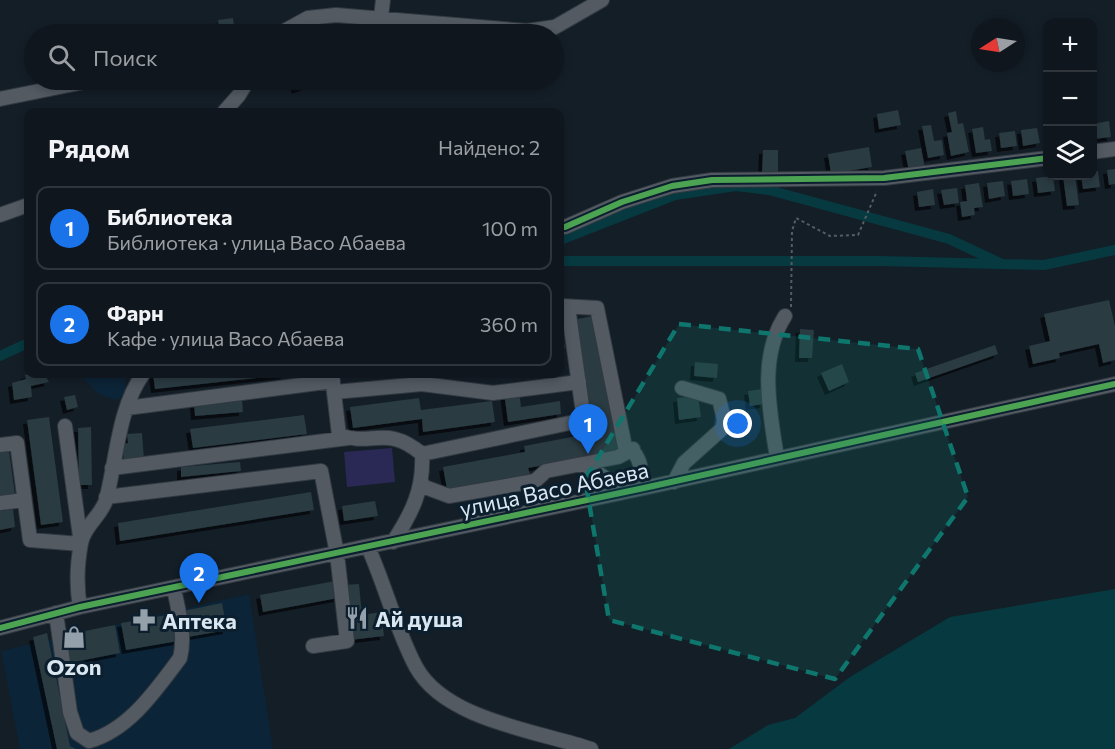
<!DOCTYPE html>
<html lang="ru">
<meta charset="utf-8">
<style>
:root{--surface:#0f161d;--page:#181f26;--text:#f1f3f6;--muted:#9b9fa4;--line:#2f353b;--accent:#1a73e8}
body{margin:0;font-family:Commissioner,sans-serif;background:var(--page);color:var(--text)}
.controls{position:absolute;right:18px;top:18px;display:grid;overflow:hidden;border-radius:12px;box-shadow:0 3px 9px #0003}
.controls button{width:54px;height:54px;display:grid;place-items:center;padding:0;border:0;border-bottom:2px solid var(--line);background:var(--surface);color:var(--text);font:30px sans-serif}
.compass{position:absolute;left:971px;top:18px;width:54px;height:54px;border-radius:50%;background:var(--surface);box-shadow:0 3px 9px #0003;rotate:258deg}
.you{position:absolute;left:738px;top:424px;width:21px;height:21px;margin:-15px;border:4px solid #fff;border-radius:50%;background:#1a73e8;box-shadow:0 0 0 9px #1a73e833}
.badge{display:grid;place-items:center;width:39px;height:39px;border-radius:50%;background:var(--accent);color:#fff;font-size:20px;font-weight:700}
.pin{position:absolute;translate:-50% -50px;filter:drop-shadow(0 2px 3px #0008)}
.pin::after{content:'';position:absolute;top:32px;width:21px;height:18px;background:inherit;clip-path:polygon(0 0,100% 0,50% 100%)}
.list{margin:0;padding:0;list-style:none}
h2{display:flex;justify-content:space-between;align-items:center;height:78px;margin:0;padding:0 24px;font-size:26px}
h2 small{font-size:20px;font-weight:400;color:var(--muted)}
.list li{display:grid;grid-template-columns:39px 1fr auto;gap:18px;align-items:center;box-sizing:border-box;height:84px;margin:0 12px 12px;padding:0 12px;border:2px solid var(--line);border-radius:12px}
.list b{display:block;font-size:22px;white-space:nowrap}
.list p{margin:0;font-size:20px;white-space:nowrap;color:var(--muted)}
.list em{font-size:20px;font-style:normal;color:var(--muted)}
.icon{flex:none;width:33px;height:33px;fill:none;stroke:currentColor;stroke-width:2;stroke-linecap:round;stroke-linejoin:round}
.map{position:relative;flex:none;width:1115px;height:749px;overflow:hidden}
.search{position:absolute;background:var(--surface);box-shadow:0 3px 9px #0003;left:24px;top:24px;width:540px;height:66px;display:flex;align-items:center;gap:15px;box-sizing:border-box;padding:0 21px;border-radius:33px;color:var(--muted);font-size:22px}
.panel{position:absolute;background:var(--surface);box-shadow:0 3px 9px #0003;left:24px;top:108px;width:540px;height:270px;border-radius:12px}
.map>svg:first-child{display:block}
</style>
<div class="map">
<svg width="1115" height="749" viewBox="0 0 1115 749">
<defs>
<filter id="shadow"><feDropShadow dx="-4" dy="4" stdDeviation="0" flood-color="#0009"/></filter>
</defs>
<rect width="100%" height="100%" fill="#141e27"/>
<path fill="#0c2437" d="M79,374H124L126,392L118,400L100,395Z
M249,594L273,749H20L1,651Z"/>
<path fill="#2a2955" d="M392,448L395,482L347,487L344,452Z"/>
<path fill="#063940" d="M1115,589V749H729L768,725L795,718L850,677L950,617Z"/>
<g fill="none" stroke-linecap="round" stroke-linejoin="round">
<path stroke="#063940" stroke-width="10" d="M560,240L675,195L736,186L769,190L916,230L949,239L1002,264L1044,265L1115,250
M560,261H881L999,264
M0,356L28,343"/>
</g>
<path fill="#293a42" filter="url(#shadow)" d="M233,18L235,34H220L218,20Z
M292,80H322L296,90Z
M898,110L901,125L879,129L877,114Z
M956,111L958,124L963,123L969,152L951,156L947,133L952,132L948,113Z
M1109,121L1111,137L1094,139L1092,124Z
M931,125L934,141L942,140L944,155L928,158L922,126Z
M983,127L985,140L990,139L992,151L976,153L972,129Z
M1037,128L1040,143L1023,146L1021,130Z
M1015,131L1017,146L1001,148L999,133Z
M869,147L872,167L831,174L828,154Z
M921,148L925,168L909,171L905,151Z
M763,150H778V174H762Z
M1115,169V184L1109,185L1107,170Z
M1098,171L1100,187L1083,189L1081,176H1092V172Z
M1053,176L1055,191L1038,193L1036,178Z
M1063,176H1075L1079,205L1067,206Z
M1027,179L1029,194L1013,196L1011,181Z
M1003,181L1005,196L989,199L987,183Z
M979,183L983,207L974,208L975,215L962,217L960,202L967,201L965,185Z
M957,188L959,203L944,205L941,190Z
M933,189L935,205L919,207L917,192Z
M1109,300L1115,326V360L1103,363L1099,344L1059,353L1060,358L1033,364L1029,346L1050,341L1044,314Z
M593,316L618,452L528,468L530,474L447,489L443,467L525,452L524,446L593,433L572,320Z
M800,329L814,330L812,358H799Z
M560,330H562L565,348L560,349Z
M995,345L998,354L918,382L915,373Z
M695,362L718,364L717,378L694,376Z
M842,364L849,382L829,391L821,373Z
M30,374H44L49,382L31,386L32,397L14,400L12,383L26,379L25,375Z
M153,374H285V375L155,389Z
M762,389L764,404L750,406L748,391Z
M519,390L521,407L560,401L561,414L508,422L504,392Z
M75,395L78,407L67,410L64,397Z
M698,396L701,417L679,420L677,398Z
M242,398L243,412L195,416L194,402Z
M419,398L421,410L492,401L495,422L423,432L422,419L353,428L350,407Z
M304,415L307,434L193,448L190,429Z
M49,417L63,522L41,525L27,420Z
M91,427L92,485H79L78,428Z
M142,433L144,460L124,462L122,444L128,443L127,434Z
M9,451L15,494L0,496V453Z
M240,462L241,471L181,477V467Z
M311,492L314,510L120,541L118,523Z
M375,501L378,516L344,521L342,506Z
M13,509L15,527L0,530V511Z
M335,581L338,598L263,612L260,595Z
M359,584L362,615L381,612L384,636L350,640L344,585Z
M222,603L227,630L188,637L183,611Z
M173,614L178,641L126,650L121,623Z
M115,625L120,653L69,663L64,635Z
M47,633L70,746L76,749H57L33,637Z"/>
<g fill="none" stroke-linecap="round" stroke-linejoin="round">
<g stroke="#323941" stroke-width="16">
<path id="minor" d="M381,17L383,0
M279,34L308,18L336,15L527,31L555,27L602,0
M0,99L94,80
M224,112L239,95L248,80
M1092,152L1115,149
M0,215L28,205
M565,227L622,202L672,186L712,180L884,178L1048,158
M562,306L597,308L625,447C642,452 641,473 644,488
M333,384L339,435C373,447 386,424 422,454
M335,392L422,384L493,393L579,382
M127,408L333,381
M0,445L17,443L30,540L81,544L65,426
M777,458C770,412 758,358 785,316
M583,464L612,482L621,493
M112,468L348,438
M674,482L684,463L723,428L724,419L719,399L682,388
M422,483V486L449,496L535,481L546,471L618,457L633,449
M106,497L321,471L337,554L347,641L313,646
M0,503L24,500
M393,542C412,513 424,489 422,454L584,420L568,307
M368,547C385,585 397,632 416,667C445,720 538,731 591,749
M80,607C76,585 77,565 81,543C84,526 101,516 106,500C117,458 118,409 143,374
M56,613L70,712L77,733L89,741C129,730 156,690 180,658C186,635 178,611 174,588
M0,628L80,607L644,488L1115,384"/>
</g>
<path stroke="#555c62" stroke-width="2" stroke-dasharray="3 3" stroke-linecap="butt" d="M791,307L792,231L796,218L830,236L858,235L877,191"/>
<use href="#minor" stroke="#535a62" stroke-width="14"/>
<g stroke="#0c1f2f" stroke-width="10">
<path id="cycleway" d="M565,227L622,202L672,186L712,180L884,178L1048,158
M0,628L80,607L644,488L1115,384"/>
</g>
<use href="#cycleway" stroke="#4ca352" stroke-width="6"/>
</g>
<path fill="#0f766e" fill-opacity="0.2" stroke="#0f766e" stroke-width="4.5" stroke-dasharray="12 8" stroke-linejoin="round" d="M679,324L918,349L968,497L835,679L609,620L585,479Z"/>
<defs>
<g id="restaurant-bare" transform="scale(1.8)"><path d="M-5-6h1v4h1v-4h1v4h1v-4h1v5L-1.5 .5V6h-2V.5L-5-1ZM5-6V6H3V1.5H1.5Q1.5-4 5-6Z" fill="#95a1aa" stroke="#0c1f2f" stroke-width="2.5" paint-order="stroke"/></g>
<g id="pharmacy-bare" transform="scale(1.8)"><path d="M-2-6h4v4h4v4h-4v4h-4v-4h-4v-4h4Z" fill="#95a1aa" stroke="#0c1f2f" stroke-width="2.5" paint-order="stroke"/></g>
<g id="shop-bare" transform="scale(1.8)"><path d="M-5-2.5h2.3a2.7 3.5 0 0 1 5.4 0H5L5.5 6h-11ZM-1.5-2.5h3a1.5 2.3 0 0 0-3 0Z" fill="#95a1aa" stroke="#0c1f2f" stroke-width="2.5" paint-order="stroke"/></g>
</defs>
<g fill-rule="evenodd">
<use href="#restaurant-bare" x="357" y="618"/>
<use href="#pharmacy-bare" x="144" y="620"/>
<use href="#shop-bare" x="74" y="637"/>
</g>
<g text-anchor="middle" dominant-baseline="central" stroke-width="6" stroke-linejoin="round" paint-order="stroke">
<g font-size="22" fill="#dae7f1" stroke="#0c1f2f">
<text transform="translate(554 489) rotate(-12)">улица Васо Абаева</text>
</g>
<g font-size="22" font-weight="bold" fill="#dae7f1" stroke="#0c1f2f" text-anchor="start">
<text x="375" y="618">Ай душа</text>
<text x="162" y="620">Аптека</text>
<text x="74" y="666" text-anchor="middle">Ozon</text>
</g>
</g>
</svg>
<div class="controls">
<button>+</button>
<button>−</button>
<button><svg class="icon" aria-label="layers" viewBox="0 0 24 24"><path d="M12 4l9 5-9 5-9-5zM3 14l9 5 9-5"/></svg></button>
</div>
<svg class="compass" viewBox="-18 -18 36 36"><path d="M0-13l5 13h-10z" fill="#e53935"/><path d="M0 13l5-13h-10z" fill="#9b9fa4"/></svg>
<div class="you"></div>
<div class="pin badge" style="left:588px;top:454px">1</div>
<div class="pin badge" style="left:199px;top:603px">2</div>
<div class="search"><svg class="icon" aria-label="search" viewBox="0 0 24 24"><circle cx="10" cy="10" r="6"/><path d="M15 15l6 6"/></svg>Поиск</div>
<section class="panel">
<h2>Рядом<small>Найдено: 2</small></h2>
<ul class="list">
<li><span class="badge">1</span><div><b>Библиотека</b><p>Библиотека · улица Васо Абаева</p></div><em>100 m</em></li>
<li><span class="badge">2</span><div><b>Фарн</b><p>Кафе · улица Васо Абаева</p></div><em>360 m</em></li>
</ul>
</section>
</div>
